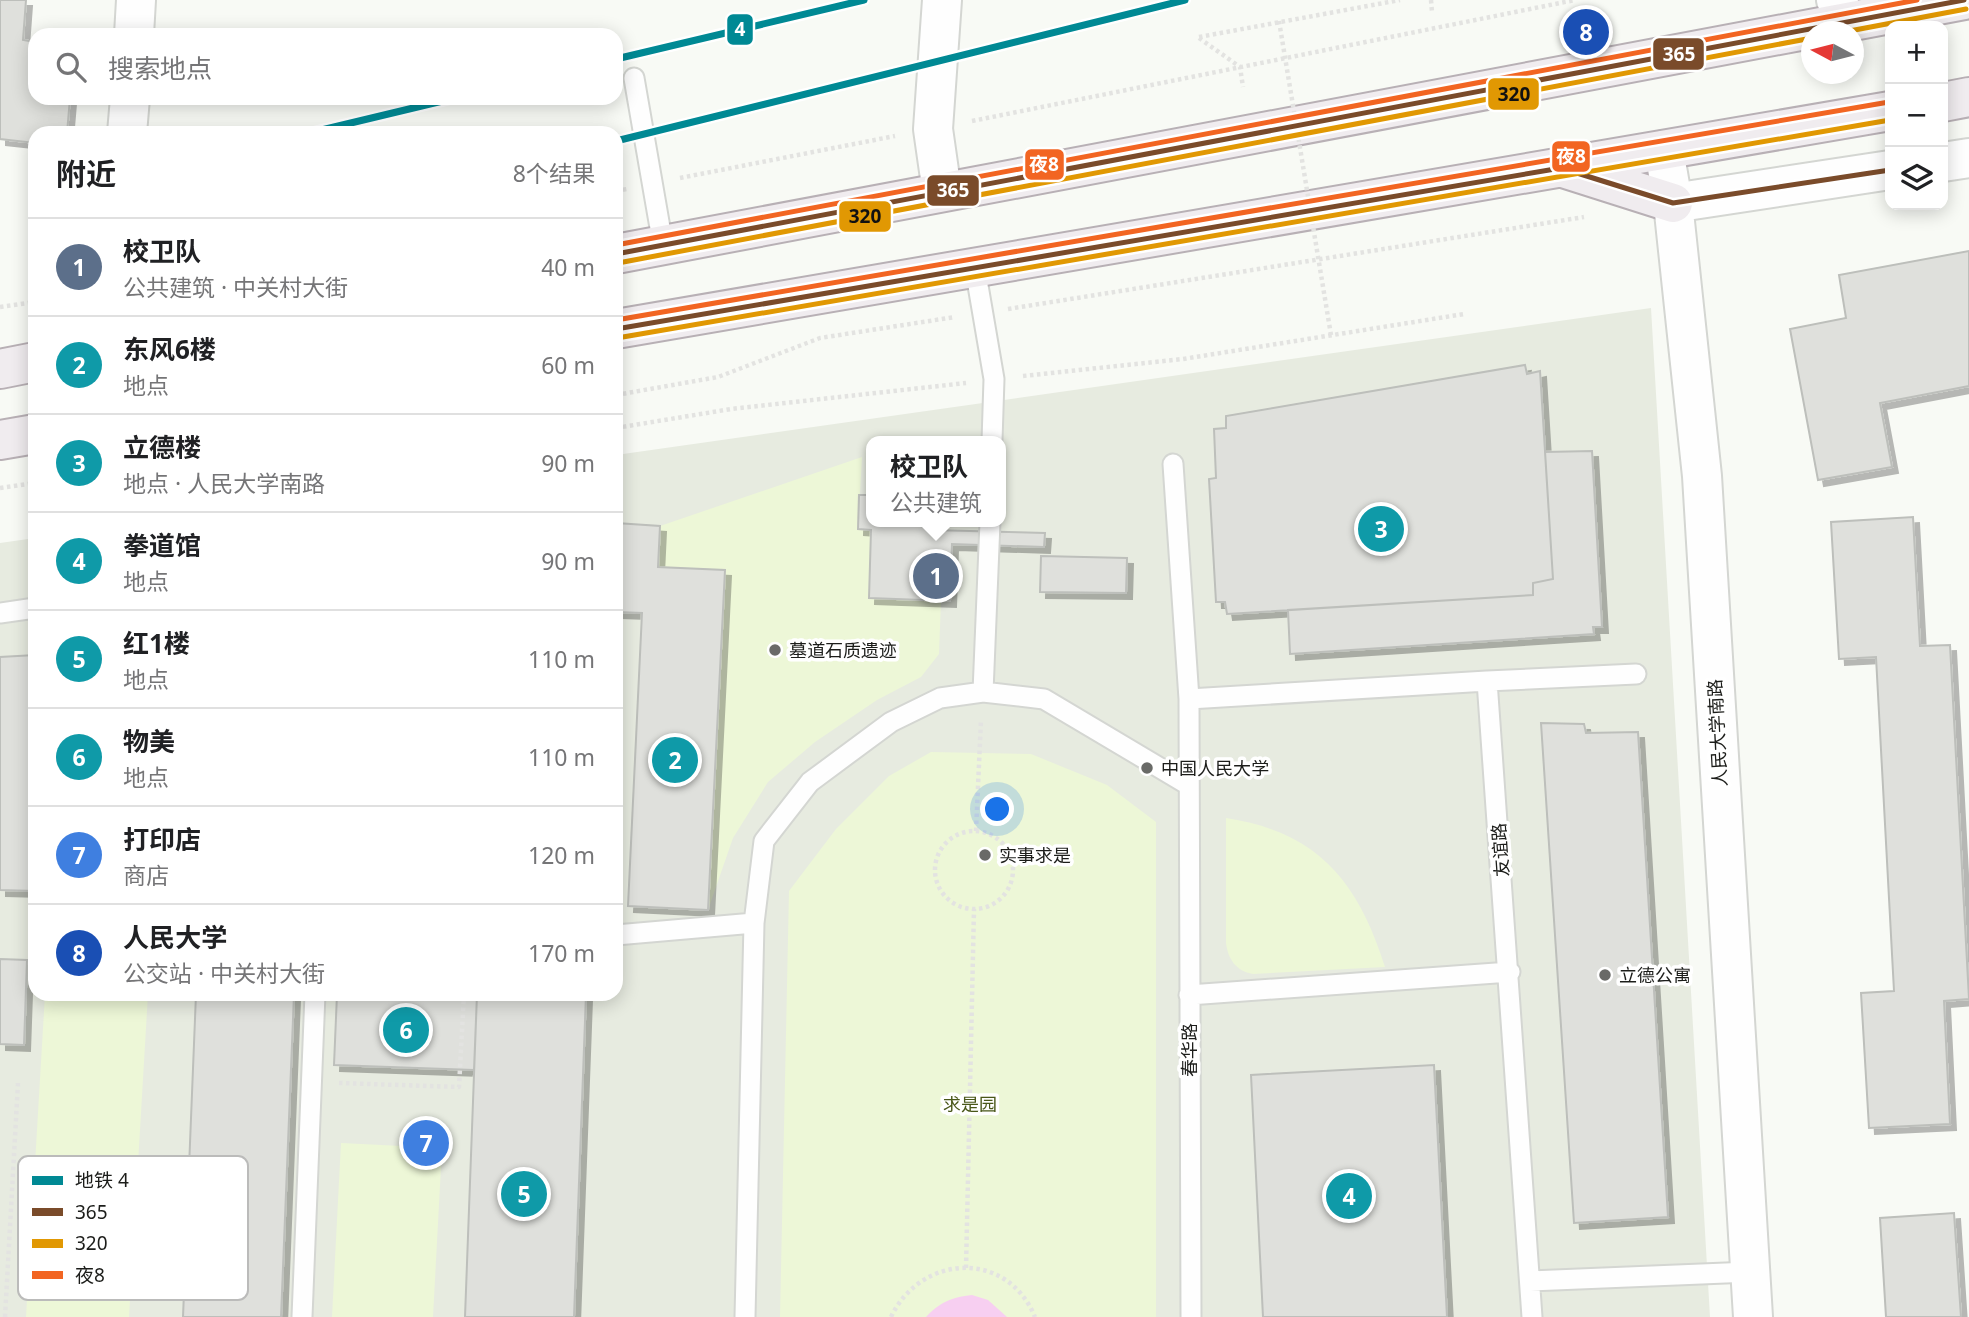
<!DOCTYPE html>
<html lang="zh">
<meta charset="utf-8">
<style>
:root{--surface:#fff;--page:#f2f2f2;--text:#202124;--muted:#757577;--line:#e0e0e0;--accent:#1a73e8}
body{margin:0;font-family:"Noto Sans","Noto Sans SC",sans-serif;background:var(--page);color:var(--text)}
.controls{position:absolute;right:21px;top:21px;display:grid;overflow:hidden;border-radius:14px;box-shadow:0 4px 18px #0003}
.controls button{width:63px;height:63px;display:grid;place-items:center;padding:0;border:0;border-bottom:2px solid var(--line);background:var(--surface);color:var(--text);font:35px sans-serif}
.compass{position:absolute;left:1801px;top:21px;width:63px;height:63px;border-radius:50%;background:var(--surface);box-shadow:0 4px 18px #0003;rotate:277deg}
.you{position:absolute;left:998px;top:810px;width:24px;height:24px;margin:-18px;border:5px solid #fff;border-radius:50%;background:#1a73e8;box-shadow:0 0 0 10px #1a73e833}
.badge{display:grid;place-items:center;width:46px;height:46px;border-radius:50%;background:var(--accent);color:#fff;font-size:23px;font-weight:700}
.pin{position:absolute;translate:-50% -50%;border:4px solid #fff;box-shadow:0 2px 7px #0006}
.popup{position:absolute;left:866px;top:436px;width:140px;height:91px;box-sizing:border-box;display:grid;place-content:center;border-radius:14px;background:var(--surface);filter:drop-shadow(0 2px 5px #0005);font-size:23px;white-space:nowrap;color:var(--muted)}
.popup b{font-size:26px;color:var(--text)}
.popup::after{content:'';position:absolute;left:50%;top:100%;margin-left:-14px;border:14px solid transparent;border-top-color:var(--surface)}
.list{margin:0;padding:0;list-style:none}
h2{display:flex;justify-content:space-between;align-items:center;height:91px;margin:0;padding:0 28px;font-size:30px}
h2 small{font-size:23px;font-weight:400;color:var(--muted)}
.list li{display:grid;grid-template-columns:46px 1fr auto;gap:21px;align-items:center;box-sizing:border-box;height:98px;padding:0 28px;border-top:2px solid var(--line)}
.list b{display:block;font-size:26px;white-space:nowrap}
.list p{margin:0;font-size:23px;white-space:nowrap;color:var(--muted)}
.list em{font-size:23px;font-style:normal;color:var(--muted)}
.icon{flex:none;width:38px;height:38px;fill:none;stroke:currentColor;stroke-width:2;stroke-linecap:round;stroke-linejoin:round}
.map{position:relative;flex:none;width:1969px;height:1317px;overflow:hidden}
.search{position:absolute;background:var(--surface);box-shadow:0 4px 18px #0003;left:28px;top:28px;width:595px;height:77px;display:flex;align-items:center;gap:18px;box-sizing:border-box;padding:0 24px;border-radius:21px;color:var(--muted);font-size:26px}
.panel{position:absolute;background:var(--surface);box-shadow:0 4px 18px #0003;left:28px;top:126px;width:595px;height:875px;border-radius:21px}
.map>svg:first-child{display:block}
</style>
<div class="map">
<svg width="1969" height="1317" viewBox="0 0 1969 1317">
<defs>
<filter id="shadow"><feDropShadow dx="6" dy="6" stdDeviation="0" flood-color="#0004"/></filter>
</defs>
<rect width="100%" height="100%" fill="#f8faf5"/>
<path fill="#e7ebe0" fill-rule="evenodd" d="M1651,308L1710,1317H0V543L35,538V994H616V455ZM871,441H1001V522H871Z"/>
<path fill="#edf7d7" d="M862,457L858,529L871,530L869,598L941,600L939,654L921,677L877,700L815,742L768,782L733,838L708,910L725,570L658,567L660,526Z
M931,752L1031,754L1107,785L1156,822V1317H780L789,891L836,829L889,776Z
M1226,818C1318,832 1358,881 1385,967L1253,974C1236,971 1228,959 1226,943Z
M45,994H148L129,1317H26Z
M341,1143L442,1148L433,1317H332Z"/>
<path fill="#f7cff1" d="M972,1295L988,1300L1007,1317H926C940,1302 952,1297 972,1295Z"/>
<path fill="#dfe0dc" stroke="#bdbfbb" stroke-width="2" filter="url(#shadow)" d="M0,0H26L23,40L35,42V98H70L67,133H35V143L0,139Z
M1969,251V386L1880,403L1892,467L1818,480L1790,329L1846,318L1839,275Z
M1525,365L1527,374L1540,371L1553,579L1533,583V595L1227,614L1225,602H1216L1209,479L1216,478L1214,429L1226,428V416Z
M1592,451L1602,627H1593L1594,634L1290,654L1288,610L1533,595V583L1553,579L1545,452Z
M859,495H871V522H932L931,530L1045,533L1044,547L952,544L950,601L869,598L871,530L858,529Z
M1913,517L1920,646L1950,645L1969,999L1944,1001L1950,1124L1869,1128L1861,993L1894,991L1876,657L1839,659L1831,522Z
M616,523L660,526L658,567L725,570L708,910L628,906L642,613L616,612Z
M1041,556L1127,558L1126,593L1040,592Z
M35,655V891L0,890V657Z
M1541,723L1584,724L1586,733L1638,732L1668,1217L1574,1223Z
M0,959L27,960L24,1045L0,1044Z
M196,994H294L281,1317H183Z
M337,994H477L474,1070L334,1065Z
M477,994H586L574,1317H465Z
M1434,1065L1447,1317H1263L1251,1075Z
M1954,1213L1961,1317H1886L1880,1218Z"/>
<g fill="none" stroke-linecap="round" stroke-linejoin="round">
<g stroke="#d4d6d2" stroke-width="23">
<path id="service" d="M634,78L663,245
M975,268L994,379L992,441
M1173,464L1189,699L1191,1317
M0,613L35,608
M1487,681L1636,674
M983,692L990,522
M1189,699L1487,681L1532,1317
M616,935L754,923
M1189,995L1510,972
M1530,1281L1750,1272
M302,1317L315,994
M745,1317L754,923L764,841L810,782L891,722L940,698L983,692L1044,699L1187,784"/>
</g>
<g stroke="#d4d6d2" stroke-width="42">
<path id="minor" d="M942,0L933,129L942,192
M1836,0L1848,22
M134,35L136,0
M127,133L130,98
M1664,150L1673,203L1702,476L1753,1317"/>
</g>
<g stroke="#d4d6d2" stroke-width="42">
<path id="tertiary" d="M1943,162L1969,158
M1673,203L1890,170"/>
</g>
<g stroke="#b8b0b5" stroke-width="42">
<path id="primary" d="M1943,102L1969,97
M1566,169L1673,203
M616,254L1964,0
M616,329L1890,111
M0,369L35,362
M0,440L35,434"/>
</g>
<path stroke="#e3e3e1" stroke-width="4.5" stroke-dasharray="3.5 3.5" stroke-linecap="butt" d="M1431,0L1432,12
M1199,37L1400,0
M1199,38L1240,67L1243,87
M972,121L1575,0
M680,178L895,136
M616,191L627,189
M0,307L35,302
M1008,309L1584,217
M1023,376L1183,359L1464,314
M616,395L718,377L820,338L955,317
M616,428L731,409L966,383
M0,488L35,483
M976,831L981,720
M935 870a39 39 0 1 1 78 0a39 39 0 1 1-78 0Z
M339,1083L459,1087L464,994
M966,1268L974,909
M5,1317L18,1083
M891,1317C921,1254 1007,1249 1035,1317"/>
<use href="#service" stroke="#fefefe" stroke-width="19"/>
<use href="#minor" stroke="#fefefe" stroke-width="38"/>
<use href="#tertiary" stroke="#fefefe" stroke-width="38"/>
<use href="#primary" stroke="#f0ecef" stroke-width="38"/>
<path stroke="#e3e3e1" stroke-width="4.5" stroke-dasharray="3.5 3.5" stroke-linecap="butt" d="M1279,21L1331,335"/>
<g stroke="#fff" stroke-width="10">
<path id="bus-1" d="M616,254L1964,0
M616,329L1561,168L1673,203L1890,170"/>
</g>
<g stroke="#fff" stroke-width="10">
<path id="bus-2" d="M1844,32L1966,9
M618,263L1812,38
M617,338L1890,120"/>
</g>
<g stroke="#fff" stroke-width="10">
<path id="bus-3" d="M616,245L1917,0
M616,320L1889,102"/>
</g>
<use href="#bus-1" stroke="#7a4b2a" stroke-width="5"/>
<use href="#bus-2" stroke="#e19803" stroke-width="5"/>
<use href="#bus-3" stroke="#f26522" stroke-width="5"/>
<g stroke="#fff" stroke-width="12">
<path id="metro-1" d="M616,59L864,0
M309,133L455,98
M616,141L1185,0"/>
</g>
<use href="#metro-1" stroke="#008994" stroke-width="7"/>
</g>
<g fill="#696a67" stroke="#fff" stroke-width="2.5">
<circle cx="775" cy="650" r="7"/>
<circle cx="1147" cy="768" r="7"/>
<circle cx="985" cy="855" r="7"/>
<circle cx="1605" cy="975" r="7"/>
</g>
<g text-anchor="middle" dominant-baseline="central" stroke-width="7" stroke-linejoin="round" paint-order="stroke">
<g font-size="18" fill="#1c1d1a" stroke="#fff" text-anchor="start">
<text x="789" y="650">墓道石质遗迹</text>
<text x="1161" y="768">中国人民大学</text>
<text x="999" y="855">实事求是</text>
<text x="1619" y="975">立德公寓</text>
</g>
<g font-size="18" fill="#1c1d1a" stroke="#fff">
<text transform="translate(1717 733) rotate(-93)">人民大学南路</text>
<text transform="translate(1500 850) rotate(-94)">友谊路</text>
<text transform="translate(1189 1050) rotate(-90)">春华路</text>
</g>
<g font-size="18" fill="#495719" stroke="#fff">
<text x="970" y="1104">求是园</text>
</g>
</g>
<rect x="18" y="1156" width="230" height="144" rx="10" fill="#fff" stroke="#bbbbba" stroke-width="2"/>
<rect x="32" y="1176" width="31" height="9" fill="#008994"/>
<rect x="32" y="1208" width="31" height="8" fill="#7a4b2a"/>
<rect x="32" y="1239" width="31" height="9" fill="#e19803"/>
<rect x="32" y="1271" width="31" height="8" fill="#f26522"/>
<g font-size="19" fill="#1c1d1a">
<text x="75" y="1187">地铁 4</text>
<text x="75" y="1219">365</text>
<text x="75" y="1250">320</text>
<text x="75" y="1282">夜8</text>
</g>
<g stroke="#fff" stroke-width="2.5">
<rect x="726" y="13" width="28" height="33" rx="7" fill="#008994"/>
<rect x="1652" y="37" width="53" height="34" rx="7" fill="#7a4b2a"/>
<rect x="1487" y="77" width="53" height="34" rx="7" fill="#e19803"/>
<rect x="1551" y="140" width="40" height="33" rx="7" fill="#f26522"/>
<rect x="1024" y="148" width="41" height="33" rx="7" fill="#f26522"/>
<rect x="926" y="174" width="54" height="33" rx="7" fill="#7a4b2a"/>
<rect x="838" y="200" width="54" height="33" rx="7" fill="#e19803"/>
</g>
<g font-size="19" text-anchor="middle" font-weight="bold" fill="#fff">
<text x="740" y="36">4</text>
<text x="1679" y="61">365</text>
<text x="1571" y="163">夜8</text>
<text x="1044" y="171">夜8</text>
<text x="953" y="197">365</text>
</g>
<g font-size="19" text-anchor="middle" font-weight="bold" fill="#111">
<text x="1514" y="101">320</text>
<text x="865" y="223">320</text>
</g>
</svg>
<div class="controls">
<button>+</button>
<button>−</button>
<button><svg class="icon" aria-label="layers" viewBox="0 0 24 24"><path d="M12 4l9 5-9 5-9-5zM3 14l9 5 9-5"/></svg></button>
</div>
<svg class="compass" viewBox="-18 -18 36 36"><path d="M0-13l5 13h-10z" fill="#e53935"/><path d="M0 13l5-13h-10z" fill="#757577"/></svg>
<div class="you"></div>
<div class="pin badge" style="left:936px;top:576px;background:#5c6f8a">1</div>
<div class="popup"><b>校卫队</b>公共建筑</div>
<div class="pin badge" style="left:675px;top:760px;background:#0f9aa8">2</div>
<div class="pin badge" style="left:1381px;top:529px;background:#0f9aa8">3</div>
<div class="pin badge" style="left:1349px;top:1196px;background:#0f9aa8">4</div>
<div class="pin badge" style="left:524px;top:1194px;background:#0f9aa8">5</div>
<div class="pin badge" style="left:406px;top:1030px;background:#0f9aa8">6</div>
<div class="pin badge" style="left:426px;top:1143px;background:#3f7fe0">7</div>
<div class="pin badge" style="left:1586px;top:32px;background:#1a4fb4">8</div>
<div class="search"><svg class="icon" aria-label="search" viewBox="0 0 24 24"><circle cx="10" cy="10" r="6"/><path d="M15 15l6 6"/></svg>搜索地点</div>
<section class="panel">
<h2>附近<small>8个结果</small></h2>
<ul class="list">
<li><span class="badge" style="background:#5c6f8a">1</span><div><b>校卫队</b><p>公共建筑 · 中关村大街</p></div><em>40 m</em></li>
<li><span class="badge" style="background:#0f9aa8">2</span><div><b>东风6楼</b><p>地点</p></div><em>60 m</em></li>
<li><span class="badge" style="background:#0f9aa8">3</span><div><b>立德楼</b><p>地点 · 人民大学南路</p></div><em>90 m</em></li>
<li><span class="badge" style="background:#0f9aa8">4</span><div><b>拳道馆</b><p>地点</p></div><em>90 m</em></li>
<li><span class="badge" style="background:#0f9aa8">5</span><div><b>红1楼</b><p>地点</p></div><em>110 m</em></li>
<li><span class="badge" style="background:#0f9aa8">6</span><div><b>物美</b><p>地点</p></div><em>110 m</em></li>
<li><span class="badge" style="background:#3f7fe0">7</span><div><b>打印店</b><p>商店</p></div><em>120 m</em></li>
<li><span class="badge" style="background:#1a4fb4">8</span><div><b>人民大学</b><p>公交站 · 中关村大街</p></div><em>170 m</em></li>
</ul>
</section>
</div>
